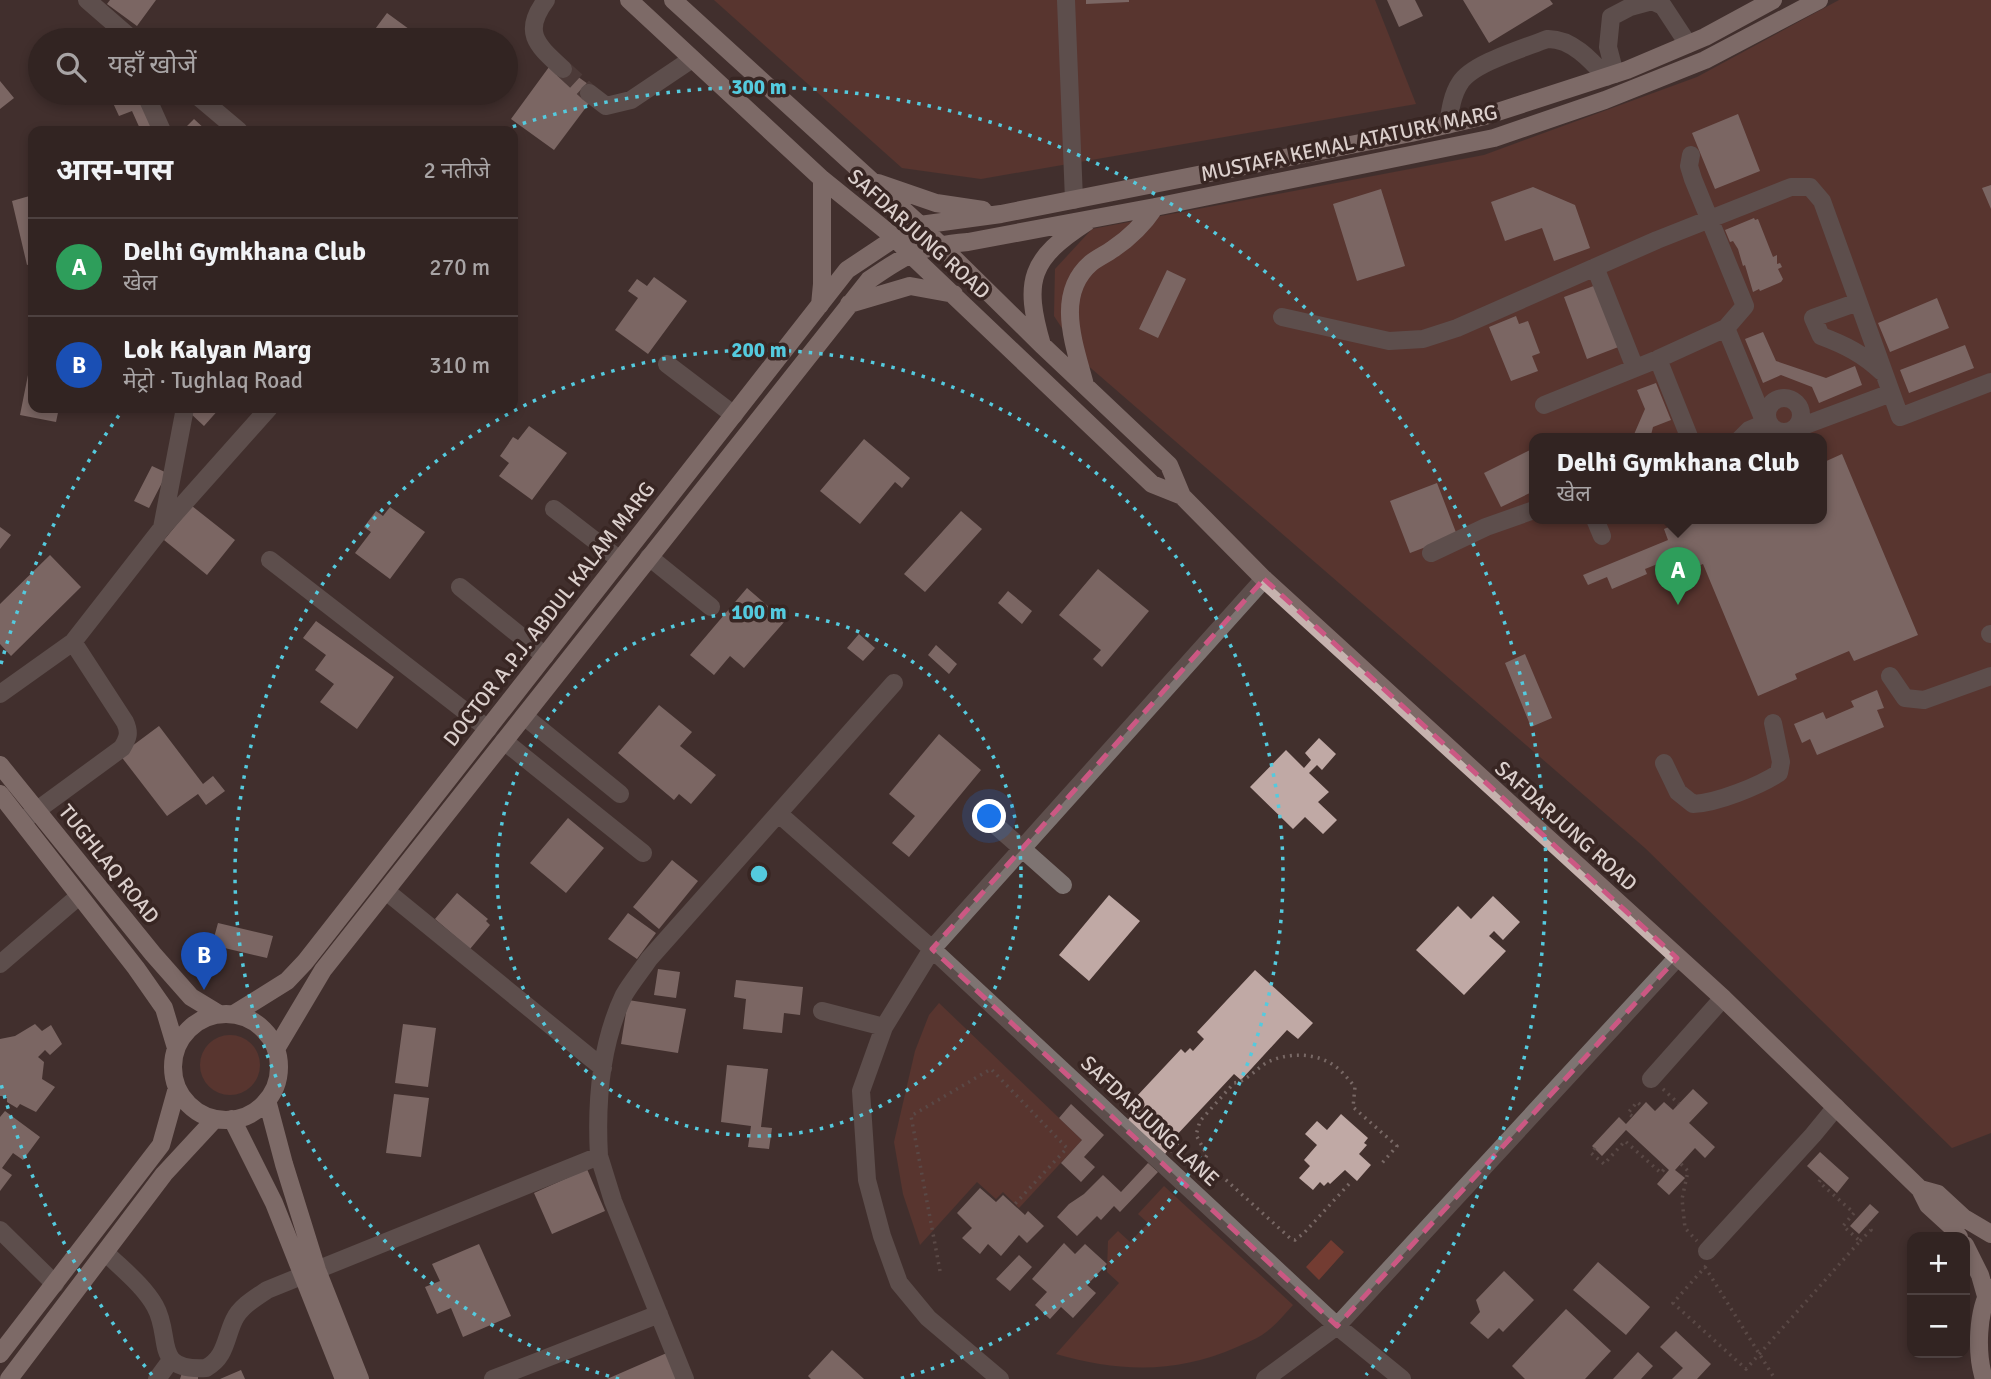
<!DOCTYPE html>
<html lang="hi">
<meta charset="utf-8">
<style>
:root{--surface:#322422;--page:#3a2c2a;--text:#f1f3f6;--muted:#a8a4a5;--line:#4d4140;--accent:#db2777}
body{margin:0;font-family:Signika,"Noto Sans Devanagari",sans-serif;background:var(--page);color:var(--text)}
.controls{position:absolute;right:21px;bottom:21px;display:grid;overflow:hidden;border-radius:14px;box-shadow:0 4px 10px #0003}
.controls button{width:63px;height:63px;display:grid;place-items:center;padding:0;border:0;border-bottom:2px solid var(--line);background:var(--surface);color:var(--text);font:35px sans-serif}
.you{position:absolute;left:990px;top:817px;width:24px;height:24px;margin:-18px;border:5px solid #fff;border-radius:50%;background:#1a73e8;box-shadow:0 0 0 10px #1a73e833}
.badge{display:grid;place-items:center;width:46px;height:46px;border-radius:50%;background:var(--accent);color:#fff;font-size:23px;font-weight:700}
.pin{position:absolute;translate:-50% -58px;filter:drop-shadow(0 2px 4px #0008)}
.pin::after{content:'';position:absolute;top:37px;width:24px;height:21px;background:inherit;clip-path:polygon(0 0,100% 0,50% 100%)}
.popup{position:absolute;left:1529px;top:433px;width:298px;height:91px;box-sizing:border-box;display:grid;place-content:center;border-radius:14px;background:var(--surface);filter:drop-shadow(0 2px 5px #0005);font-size:23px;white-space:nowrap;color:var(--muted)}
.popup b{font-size:26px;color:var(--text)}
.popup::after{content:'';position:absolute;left:50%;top:100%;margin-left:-14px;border:14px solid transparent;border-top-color:var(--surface)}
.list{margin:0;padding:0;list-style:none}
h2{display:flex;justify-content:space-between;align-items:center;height:91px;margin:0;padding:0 28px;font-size:30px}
h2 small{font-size:23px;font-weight:400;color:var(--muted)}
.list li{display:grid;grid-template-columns:46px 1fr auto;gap:21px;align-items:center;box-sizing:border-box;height:98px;padding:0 28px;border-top:2px solid var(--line)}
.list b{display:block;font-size:26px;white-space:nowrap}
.list p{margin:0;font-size:23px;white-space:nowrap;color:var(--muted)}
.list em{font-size:23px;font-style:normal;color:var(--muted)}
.icon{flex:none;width:38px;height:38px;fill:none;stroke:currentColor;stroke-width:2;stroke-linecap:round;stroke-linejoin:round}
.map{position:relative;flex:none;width:1991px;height:1379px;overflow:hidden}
.search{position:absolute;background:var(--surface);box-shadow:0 4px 10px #0003;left:28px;top:28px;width:490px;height:77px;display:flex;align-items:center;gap:18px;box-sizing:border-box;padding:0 24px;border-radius:38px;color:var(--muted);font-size:26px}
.panel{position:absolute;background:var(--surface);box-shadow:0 4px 10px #0003;left:28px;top:126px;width:490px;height:287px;border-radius:14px}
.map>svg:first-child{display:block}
</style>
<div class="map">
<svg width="1991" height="1379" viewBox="0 0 1991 1379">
<rect width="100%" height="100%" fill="#42302d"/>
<path fill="#733c32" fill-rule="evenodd" d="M714,0H1375L1416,104L981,179L902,168Z
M1839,0H1991V1133L1952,1148L1645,848L1085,363L1054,316L1055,269L1092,229L1484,155L1697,77ZM1534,439H1822V519H1534Z
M939,1003L1082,1140L1019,1208L1003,1192L996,1199L977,1182L920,1245L903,1194L894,1142L915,1051L929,1015Z
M200 1065a30 30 0 1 1 60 0a30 30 0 1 1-60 0Z
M1164,1186L1293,1305C1283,1316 1274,1327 1262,1335C1254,1340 1245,1343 1237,1347C1176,1374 1119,1372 1056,1354L1119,1283L1107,1272L1108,1241L1118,1231L1130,1242L1148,1223L1138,1214Z
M1331,1240L1344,1252L1319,1280L1306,1267Z"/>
<path fill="#c0a9a5" d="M110,0H156L137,26L107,4Z
M1086,0H1129V2L1086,4Z
M1387,0H1415L1423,16L1399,27Z
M1463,0H1550L1553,4L1489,43Z
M387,13L424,40H367Z
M549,67L564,78L570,71L588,84L580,95L590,102L554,150L511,119Z
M0,81L14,98L0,109Z
M138,93L154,131H141L132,111L119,116L113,103Z
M1738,114L1760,171L1715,189L1692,133Z
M194,119L207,131H182Z
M1991,185V209L1982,188Z
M1533,187L1575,205L1590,248L1554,261L1542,228L1505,241L1491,202Z
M1381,189L1405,266L1357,281L1333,204Z
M33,195V263L27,265L12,201Z
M1754,218L1755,220L1758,219L1773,257L1777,255V264L1780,263L1782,267L1778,269L1783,279L1781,282L1760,291L1759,289L1753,292L1745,265L1743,266L1738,249L1733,241L1730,242L1725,230Z
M1167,270L1186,279L1158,338L1139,329Z
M654,277L687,301L648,354L615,330L638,298L628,291L637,279L647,286Z
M1599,284L1621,346L1587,359L1564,297Z
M1937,298L1949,328L1890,352L1878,323Z
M1516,316L1519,324L1528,321L1540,353L1532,356L1538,371L1511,381L1489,327Z
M1763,332L1776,361L1826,378L1855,366L1862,385L1819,403L1812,387L1781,375L1763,383L1745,339Z
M1965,345L1974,368L1909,393L1900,370Z
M30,365L33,366V408H59L56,422L20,415Z
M1656,383L1671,420L1653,427L1650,439H1632L1645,409L1637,390Z
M193,408H220L204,426L189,412Z
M529,426L567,453L532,500L499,476L509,463L500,456L513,437L518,440Z
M864,439L910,478L902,488L895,482L860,524L820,491Z
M1534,448V491L1501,507L1484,473Z
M1842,454L1918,635L1854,661L1849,651L1795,674L1797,679L1758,696L1703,564L1682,572L1675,557L1645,569L1647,574L1612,589L1607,577L1588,585L1583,575L1668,540L1664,529L1687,519H1822V463Z
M152,466L167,473L149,508L134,501Z
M1437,483L1457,535L1410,553L1390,501Z
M192,506L235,540L207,575L164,540Z
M390,507L425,532L390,579L355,553L371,532L364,527L376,511L383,516Z
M961,511L982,529L925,592L904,574Z
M0,527L11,535L0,549Z
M50,555L81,587L11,656L0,644V604Z
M1098,569L1149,611L1102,667L1093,659L1101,650L1059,615Z
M747,588L785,621L744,668L730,656L714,675L690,655Z
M1008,591L1032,611L1022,624L998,603Z
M316,621L394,677L357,729L320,702L334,684L315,670L326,655L303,638Z
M859,634L875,648L863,661L847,648Z
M936,645L957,664L949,674L928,655Z
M1525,654L1552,718L1531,727L1505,663Z
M1877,690L1884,708L1877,710L1884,727L1817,755L1810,739L1802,743L1794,724L1823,712L1826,719L1854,707L1851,701Z
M659,705L692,732L680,746L716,775L691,804L679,794L674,800L618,753Z
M159,726L203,784L213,776L225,791L206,805L198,794L167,816L120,755Z
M939,734L981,770L909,857L892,843L915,816L889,794Z
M1319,738L1336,754L1322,770L1317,765L1309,773L1329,792L1318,802L1337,820L1323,834L1305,817L1293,829L1250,787L1286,750L1304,768L1311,760L1305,753Z
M568,818L604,848L566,893L530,863Z
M672,860L698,881L659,929L633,907Z
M457,893L488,919L486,921L490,925L470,949L435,919Z
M1109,895L1140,921L1089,981L1059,955Z
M1493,896L1520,922L1503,940L1494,931L1489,936L1506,951L1464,995L1416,950L1458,906L1471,919Z
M628,913L656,933L637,959L608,939Z
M218,923L273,936L267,958L212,945Z
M658,969L680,972L676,998L654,995Z
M1255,970L1313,1023L1298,1039L1287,1030L1241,1080L1234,1074L1173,1139L1179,1144L1171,1153L1168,1150L1165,1154L1128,1120L1132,1114L1124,1107L1129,1101L1135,1107L1142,1100L1137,1096L1181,1049L1185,1053L1190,1048L1193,1051L1204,1039L1197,1032Z
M736,980L803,987L800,1015L784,1013L782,1033L743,1029L746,999L734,997Z
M628,1000L686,1009L678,1053L621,1044Z
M35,1024L42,1031L51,1025L62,1044L50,1055L45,1050L38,1057L44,1062L42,1079L55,1087L36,1112L20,1104L17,1108L7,1102V1096H0V1039L15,1036Z
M403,1024L436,1028L428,1087L395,1083Z
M727,1065L768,1069L761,1127L772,1128L769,1149L748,1147L751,1126L721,1122Z
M1693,1089L1708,1103L1689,1123L1715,1147L1705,1158L1695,1148L1675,1170L1685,1178L1669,1195L1657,1184L1669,1170L1626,1130L1602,1156L1592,1146L1619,1117L1626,1124L1646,1102L1655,1111L1664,1102L1673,1110Z
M394,1094L429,1098L421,1157L386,1153Z
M1071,1104L1104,1135L1084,1157L1095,1167L1081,1182L1061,1163L1082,1140L1059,1118Z
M5,1111L40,1137L23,1160L13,1153L2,1168L12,1175L0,1191V1117Z
M1341,1114L1368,1138L1364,1143L1367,1145L1359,1154L1371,1165L1357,1181L1345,1170L1330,1184L1328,1182L1324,1186L1320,1182L1313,1190L1299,1178L1310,1166L1304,1160L1317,1145L1305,1134L1317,1121L1327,1130Z
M1820,1152L1849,1178L1837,1193L1807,1166Z
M1148,1163L1158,1172L1120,1212L1114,1206L1101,1220L1097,1216L1077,1236L1057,1217L1069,1204L1084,1194L1103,1175L1121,1192Z
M587,1169L605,1211L552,1234L534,1193Z
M980,1188L996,1202L1003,1195L1025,1215L1028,1211L1044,1226L1027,1243L1019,1235L1001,1256L988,1244L980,1254L962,1238L972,1228L957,1213Z
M1870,1204L1879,1212L1859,1234L1850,1226Z
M1064,1243L1075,1254L1085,1244L1107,1264L1087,1285L1096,1293L1073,1318L1061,1307L1050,1319L1035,1305L1047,1292L1032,1279Z
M479,1244L511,1316L463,1337L451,1308L437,1314L425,1287L440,1281L432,1264Z
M1019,1255L1032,1267L1010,1291L996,1279Z
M1598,1262L1650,1307L1626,1335L1573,1290Z
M1504,1271L1534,1300L1503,1332L1499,1328L1488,1339L1470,1323L1480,1312L1476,1300Z
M1566,1309L1611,1351L1585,1379H1525L1512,1366Z
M1676,1331L1711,1364L1697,1379H1672L1683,1368L1660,1347Z
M832,1350L864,1379H811L808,1376Z
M669,1352L681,1379H607Z
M1638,1352L1653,1366L1641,1379H1613Z
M241,1370L245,1379H220Z
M182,1373L198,1375V1379H180Z"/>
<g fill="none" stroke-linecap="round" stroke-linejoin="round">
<path stroke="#594845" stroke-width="18" stroke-dasharray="18 9" stroke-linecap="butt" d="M563,69L589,93"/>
<path stroke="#786865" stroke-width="3.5" stroke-dasharray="2 5" stroke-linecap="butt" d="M1663,1089L1679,1104
M1632,1116L1628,1113L1637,1102L1642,1106
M1595,1148L1591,1153L1604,1164L1625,1141L1661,1173L1666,1167
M1681,1164L1688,1171L1682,1199L1685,1228L1697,1241
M1349,1184L1304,1233L1295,1240L1291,1239L1204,1160L1207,1155L1196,1135L1200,1121L1234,1083C1247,1081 1255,1070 1266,1063C1286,1052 1318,1052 1336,1067C1343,1072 1349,1080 1355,1087L1353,1107L1397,1146L1382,1163
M1860,1241L1871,1230L1867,1226
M1706,1266L1673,1303L1746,1369L1860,1241L1843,1226L1854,1213L1819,1182L1821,1179
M1705,1267L1775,1379
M940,1271L911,1116L991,1069L1067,1148L1014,1205"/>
<path stroke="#7e7472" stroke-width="18" d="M87,0L133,40
M546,0C521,33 538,46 563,69
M1066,0L1074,200
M1615,74L1608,47L1611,17L1630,7L1652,1L1663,6L1688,44
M145,93L162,131
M194,93L239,131
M589,93L606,106L631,100L692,59
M1448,125C1450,111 1452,95 1460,83C1472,63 1525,48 1547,39C1571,38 1591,60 1606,77
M1691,155L1689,166L1693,179L1745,306L1726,328
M1595,267L1635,368
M1858,302L1813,318L1821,336C1845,345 1863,354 1882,372
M1282,317L1389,341L1423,339L1457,328L1657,240L1791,187H1810L1822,201L1900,417L1991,382
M667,364L734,415
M1767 415a17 17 0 1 1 34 0a17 17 0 1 1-34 0Z
M1544,405L1658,359
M1792,430L1891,393
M1690,439L1658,359L1726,328L1765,423
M1740,439L1749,430L1768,422
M554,509L620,560
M1595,519L1602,536
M162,528L185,408
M1431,553L1486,527L1534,510
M649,557L711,607
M270,560L488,729
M460,587L545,656
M1990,634H1991
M1890,676L1905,698L1924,700L1991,676
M0,694L73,642L162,528L269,408
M524,716L620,794
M504,741L643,853
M1664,763L1678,792L1693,804C1717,803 1759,786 1779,773L1781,762L1773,723
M779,814L932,949L1337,1326L1402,1379
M25,819L122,748C128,738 130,733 125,722L73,642
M992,822L1063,885
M386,891L603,1068
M0,964L79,896
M822,1011L884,1027
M1651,1079L1723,998
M599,1156L613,1201L685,1379
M0,1230L55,1284
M1707,1251L1813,1135L1836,1107
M106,1253C122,1269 143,1285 155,1306C173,1338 151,1371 206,1368C226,1357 225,1339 234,1320C240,1307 255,1298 267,1290L599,1156C596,1102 600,1045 624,995C631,983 641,971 649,959L894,683
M157,1379L171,1360
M493,1379L659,1314
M1000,1379L928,1318L899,1283L882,1236L867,1180L861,1091L884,1027L932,949L1264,579
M1265,1379L1337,1326L1677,958"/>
<path stroke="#c6b2ae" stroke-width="18" d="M629,0L822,179L895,238L909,253L1152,484L1182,496
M673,0L920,225L1042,345L1169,465L1182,496L1264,579L1723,998L1920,1189L1928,1205L1951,1226L1959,1237
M878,183L936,203L983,210
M849,304L910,286L954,294
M820,305L822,284V179
M1042,345C1023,280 1030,259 1087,222
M1085,385C1075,346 1054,295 1091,263C1097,258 1106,254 1113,249C1131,237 1143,225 1155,207
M0,765L153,954L191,997L219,1014
M0,794L136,968L164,1008L176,1048
M173 1067a53 53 0 1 1 106 0a53 53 0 1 1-106 0Z
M234,1014L287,981L305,962L847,270L895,238L920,225L1001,214L1411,133L1485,116L1627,70L1705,37L1773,0
M276,1049L323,970L869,280C908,253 920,246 968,242L1155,207L1494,138L1605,100L1705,60L1819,0
M267,1100L284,1164L317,1270L360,1379
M232,1119L274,1203L344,1379
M1920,1189L1938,1194L1964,1218L1991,1234
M1965,1245L1980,1275L1986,1296
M0,1354L161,1145L177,1088
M9,1379L164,1174L215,1119
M1984,1379C1976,1353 1977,1311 1991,1288"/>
</g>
<path d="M0 0H1991V1379H0ZM1264,579L1677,958L1337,1326L932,949Z" fill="#42302d" fill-opacity=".55" fill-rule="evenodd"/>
<path fill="none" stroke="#cb5883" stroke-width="5" stroke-dasharray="14 9" stroke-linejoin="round" d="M1264,579L1677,958L1337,1326L932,949Z"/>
<g fill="none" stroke="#54cade" stroke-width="3.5" stroke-dasharray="3.5 7">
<circle cx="759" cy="874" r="262"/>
<path d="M619 1379A524 524 0 1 1 899 1379"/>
<path d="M152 1375A787 787 0 0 1 1 1084M1 664A787 787 0 0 1 122 411M503 130A787 787 0 0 1 1366 1375"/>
</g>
<g text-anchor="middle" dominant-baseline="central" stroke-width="7" stroke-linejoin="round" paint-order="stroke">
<g font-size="21" fill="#dbcfcc" stroke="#382623">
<text transform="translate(1349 143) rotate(-12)">MUSTAFA KEMAL ATATURK MARG</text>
<text transform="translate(919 234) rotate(42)">SAFDARJUNG ROAD</text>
<text transform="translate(549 614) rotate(-52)">DOCTOR A.P.J. ABDUL KALAM MARG</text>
<text transform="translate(1566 826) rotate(42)">SAFDARJUNG ROAD</text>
<text transform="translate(109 864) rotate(51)">TUGHLAQ ROAD</text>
<text transform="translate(1150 1121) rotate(43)">SAFDARJUNG LANE</text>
</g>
</g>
<circle cx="759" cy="874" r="10" fill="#54cade" stroke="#382623" stroke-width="3.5"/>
<g font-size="21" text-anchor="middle" font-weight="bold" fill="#54cade" stroke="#382623" stroke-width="7" stroke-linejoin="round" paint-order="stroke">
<text x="759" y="94">300 m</text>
<text x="759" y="357">200 m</text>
<text x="759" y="619">100 m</text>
</g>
</svg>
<div class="controls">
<button>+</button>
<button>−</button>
</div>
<div class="you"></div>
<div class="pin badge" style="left:1678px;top:605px;background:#2e9e5b">A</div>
<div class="popup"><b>Delhi Gymkhana Club</b>खेल</div>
<div class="pin badge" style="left:204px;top:990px;background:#1a4fb4">B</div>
<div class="search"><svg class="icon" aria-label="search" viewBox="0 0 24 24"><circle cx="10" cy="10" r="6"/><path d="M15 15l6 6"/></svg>यहाँ खोजें</div>
<section class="panel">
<h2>आस-पास<small>2 नतीजे</small></h2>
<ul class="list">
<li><span class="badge" style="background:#2e9e5b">A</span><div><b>Delhi Gymkhana Club</b><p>खेल</p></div><em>270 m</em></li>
<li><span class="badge" style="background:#1a4fb4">B</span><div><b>Lok Kalyan Marg</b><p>मेट्रो · Tughlaq Road</p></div><em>310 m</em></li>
</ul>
</section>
</div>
